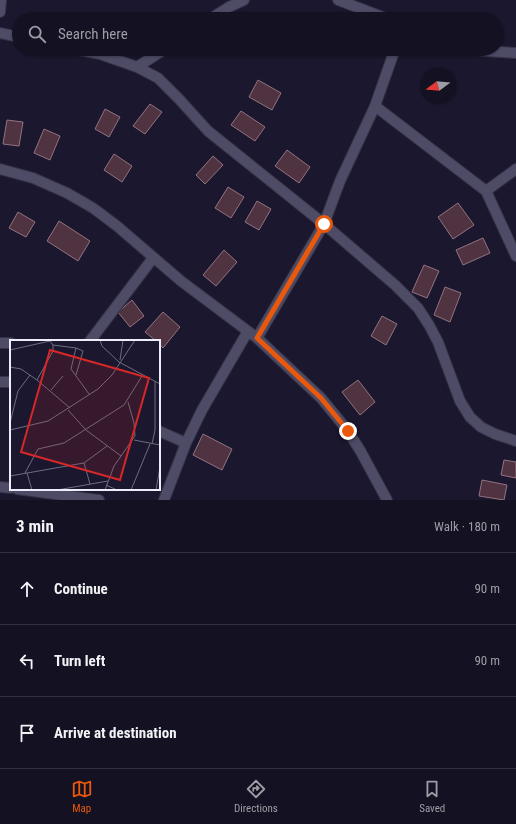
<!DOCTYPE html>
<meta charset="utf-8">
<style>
:root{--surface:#141122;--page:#211f2f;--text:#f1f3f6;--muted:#9d9da5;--line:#333140;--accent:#ea580c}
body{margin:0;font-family:"Roboto Condensed",sans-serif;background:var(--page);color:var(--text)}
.compass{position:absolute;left:420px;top:68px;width:36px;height:36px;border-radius:50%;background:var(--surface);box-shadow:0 1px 3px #0004;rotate:254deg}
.stop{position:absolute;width:12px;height:12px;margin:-9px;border:3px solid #ea580c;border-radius:50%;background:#fff}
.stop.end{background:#ea580c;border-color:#fff;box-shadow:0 1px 4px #0008}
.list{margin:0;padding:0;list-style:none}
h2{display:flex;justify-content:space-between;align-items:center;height:52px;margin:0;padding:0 16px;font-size:17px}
h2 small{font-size:13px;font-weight:400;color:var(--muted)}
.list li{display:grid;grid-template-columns:26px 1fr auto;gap:12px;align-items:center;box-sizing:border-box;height:72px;padding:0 16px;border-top:1px solid var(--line)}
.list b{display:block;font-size:15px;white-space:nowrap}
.list em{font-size:13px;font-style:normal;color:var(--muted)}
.icon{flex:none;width:22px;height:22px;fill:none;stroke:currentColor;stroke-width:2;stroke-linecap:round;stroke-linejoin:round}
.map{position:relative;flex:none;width:516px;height:500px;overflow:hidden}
.search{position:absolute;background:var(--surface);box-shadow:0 1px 3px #0004;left:12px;right:12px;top:12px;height:44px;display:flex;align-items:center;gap:10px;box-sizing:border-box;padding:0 14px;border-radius:22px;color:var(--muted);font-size:15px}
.sheet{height:268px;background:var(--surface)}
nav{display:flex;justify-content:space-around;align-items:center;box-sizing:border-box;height:56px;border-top:1px solid var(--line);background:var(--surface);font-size:11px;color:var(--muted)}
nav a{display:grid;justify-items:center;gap:2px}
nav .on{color:var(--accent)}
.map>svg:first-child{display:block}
</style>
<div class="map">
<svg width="516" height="500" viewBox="0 0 516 500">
<rect width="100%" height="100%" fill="#1a172e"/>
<path fill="#503340" stroke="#937381" d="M258,80L281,93L272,110L249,97Z
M150,104L162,112L145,134L133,126Z
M105,109L120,117L109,137L95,129Z
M241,111L265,127L255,141L231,125Z
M7,120L23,122L19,146L3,144Z
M44,129L60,136L50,160L34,153Z
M287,150L310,167L299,183L275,166Z
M114,154L132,166L122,182L104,170Z
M213,156L223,165L205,184L196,175Z
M228,187L244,197L231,218L215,208Z
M257,201L271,209L259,230L245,222Z
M458,203L474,225L453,239L438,217Z
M18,212L35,222L26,237L9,228Z
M59,221L90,241L78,261L47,241Z
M483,238L490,253L463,265L456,250Z
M224,250L237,262L216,286L203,275Z
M424,265L439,271L427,298L412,292Z
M445,287L461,293L450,322L434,315Z
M132,300L144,316L130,327L118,312Z
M163,312L180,327L163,348L159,344V341H156L145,332Z
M382,316L397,324L386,345L371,336Z
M358,380L375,402L360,415L342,392Z
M203,434L232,449L222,470L193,455Z
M504,460L516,462V478L501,475Z
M482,480L507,485L504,500L479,496Z"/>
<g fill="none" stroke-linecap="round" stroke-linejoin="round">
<g stroke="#343244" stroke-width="12">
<path id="street" d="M338,0L388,19
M0,12L1,0
M210,19L229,7L244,0
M0,33L19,37
M74,49L100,54L137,67L158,78L179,99L208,131L324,224L395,285L418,308L429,325L438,342L460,401L470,417L481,427L495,434L516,441
M472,49L485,51L516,53
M137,67L165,49
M375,106L486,191
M0,169L33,178L67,193L93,208L117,226L181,281L257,338L321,398L335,415L348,431L361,452L387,500
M516,169L486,191L516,256
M257,338L324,224L340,181L375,106L395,49
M90,341L153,258
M0,343H11
M0,382H11
M159,431L186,443
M0,487L11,488
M17,489L99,500
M164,500L186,443L202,410L248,331"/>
</g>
<use href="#street" stroke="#4d4b66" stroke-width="10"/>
</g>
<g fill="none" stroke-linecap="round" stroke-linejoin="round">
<path stroke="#ea580c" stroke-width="5" d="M324,224L257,338L321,398L348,431"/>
</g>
<g transform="translate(10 340)">
<rect width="150" height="150" fill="#1a172e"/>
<path fill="none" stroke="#6e6d81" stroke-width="1" d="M90,0L92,6L109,22L150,44M43,5L66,8L61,29L79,54M0,10L40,1M110,20L113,0M0,27L11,29L27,40L60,68M66,35L73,11L66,8M27,40L43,11V5L40,1M41,50L53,36M58,70L76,90L111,116M0,83L8,51L20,35M0,90L38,81L88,49L102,35L125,0M124,100L150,105M142,104L145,90V41M74,123L97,106M15,133L28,109L54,103L114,65L132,36M17,133L22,150M0,136L74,123L80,144M96,145L107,150M47,150L98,141M95,150L104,126L125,96L124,83L118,62M121,150L140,104M146,150L150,127"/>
<path fill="#d62828" fill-opacity="0.15" stroke="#d62828" stroke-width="2" d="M40,10L139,38L110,140L11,112Z"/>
<rect width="150" height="150" fill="none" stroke="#ededfe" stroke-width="2"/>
</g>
</svg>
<svg class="compass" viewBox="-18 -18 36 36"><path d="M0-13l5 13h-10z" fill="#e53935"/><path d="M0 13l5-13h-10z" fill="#9d9da5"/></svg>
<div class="stop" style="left:324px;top:224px"></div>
<div class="stop end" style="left:348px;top:431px"></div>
<div class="search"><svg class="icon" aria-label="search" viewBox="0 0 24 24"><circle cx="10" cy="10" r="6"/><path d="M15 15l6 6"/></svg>Search here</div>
</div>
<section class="sheet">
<h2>3 min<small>Walk · 180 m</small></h2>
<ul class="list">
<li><svg class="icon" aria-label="ahead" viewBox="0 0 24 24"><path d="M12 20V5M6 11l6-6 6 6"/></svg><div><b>Continue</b></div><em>90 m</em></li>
<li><svg class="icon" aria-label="left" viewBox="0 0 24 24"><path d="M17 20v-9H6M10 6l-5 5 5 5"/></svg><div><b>Turn left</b></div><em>90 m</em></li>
<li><svg class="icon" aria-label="arrive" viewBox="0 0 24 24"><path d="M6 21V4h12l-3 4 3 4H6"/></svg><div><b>Arrive at destination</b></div></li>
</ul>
</section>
<nav>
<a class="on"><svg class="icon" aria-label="map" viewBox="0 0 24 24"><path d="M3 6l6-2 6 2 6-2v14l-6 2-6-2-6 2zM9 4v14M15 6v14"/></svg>Map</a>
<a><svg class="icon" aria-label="directions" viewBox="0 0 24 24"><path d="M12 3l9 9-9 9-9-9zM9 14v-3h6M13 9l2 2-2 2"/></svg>Directions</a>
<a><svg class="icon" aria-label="saved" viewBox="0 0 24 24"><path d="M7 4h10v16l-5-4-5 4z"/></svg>Saved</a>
</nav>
